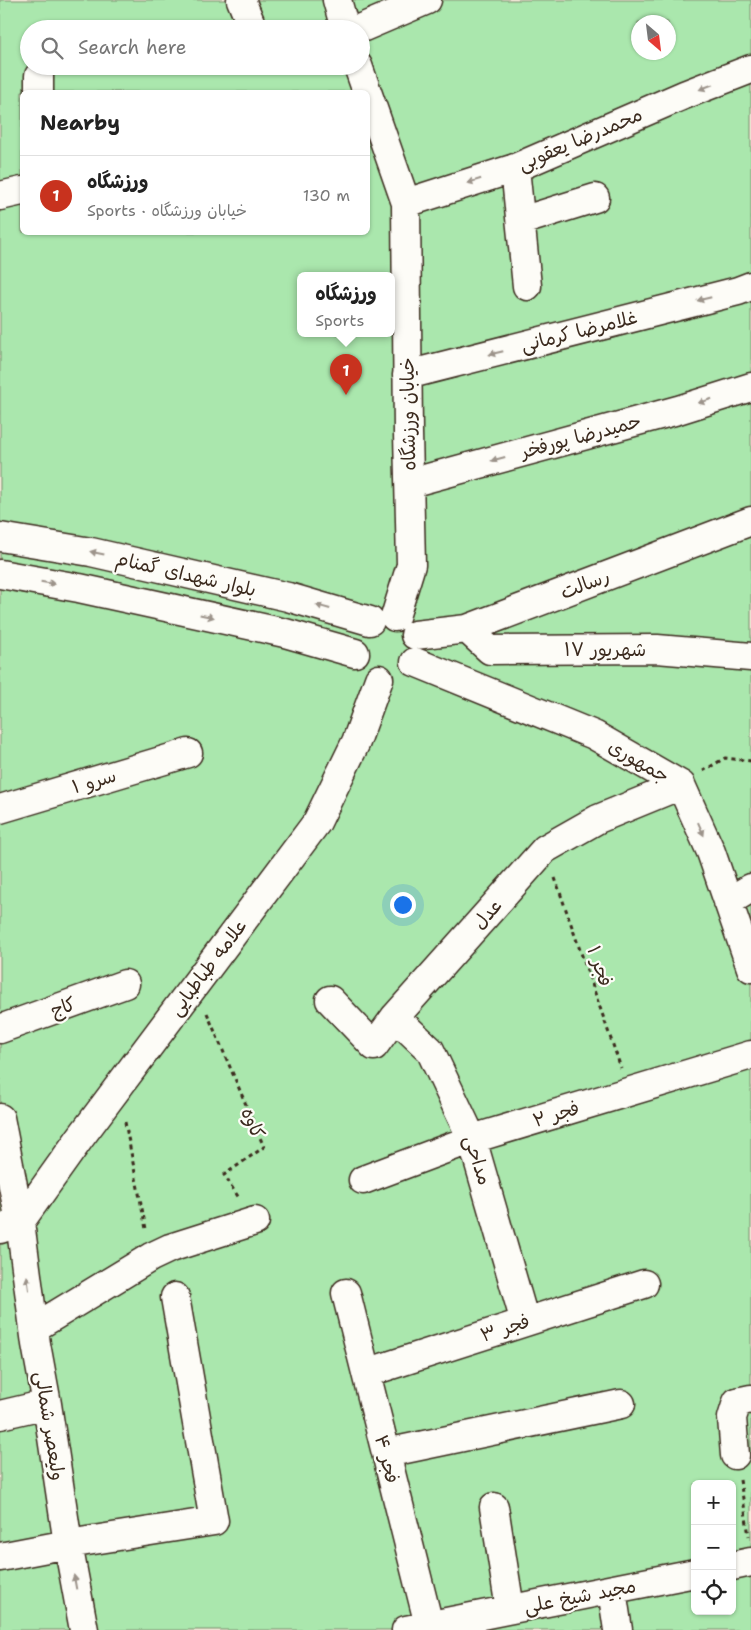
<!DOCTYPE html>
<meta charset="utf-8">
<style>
:root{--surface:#fff;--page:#f2f2f2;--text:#222;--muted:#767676;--line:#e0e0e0;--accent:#c8321e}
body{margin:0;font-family:"Shantell Sans","Playpen Sans Arabic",sans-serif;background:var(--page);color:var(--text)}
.controls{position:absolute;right:15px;bottom:15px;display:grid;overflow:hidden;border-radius:8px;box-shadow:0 1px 4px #0004}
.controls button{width:45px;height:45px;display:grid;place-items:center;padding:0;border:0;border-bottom:1px solid var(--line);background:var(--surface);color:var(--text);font:25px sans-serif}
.compass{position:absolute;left:631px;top:15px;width:45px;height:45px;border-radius:50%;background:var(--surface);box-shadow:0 1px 4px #0004;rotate:152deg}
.you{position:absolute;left:402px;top:904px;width:18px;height:18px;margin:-12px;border:4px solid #fff;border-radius:50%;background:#1a73e8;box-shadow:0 0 0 8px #1a73e833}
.badge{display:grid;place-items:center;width:32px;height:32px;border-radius:50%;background:var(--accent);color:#fff;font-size:16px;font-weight:700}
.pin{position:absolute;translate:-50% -41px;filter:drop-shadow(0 1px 2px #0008)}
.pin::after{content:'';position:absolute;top:26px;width:18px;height:15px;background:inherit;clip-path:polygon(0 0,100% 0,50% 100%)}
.popup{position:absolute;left:297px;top:272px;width:98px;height:65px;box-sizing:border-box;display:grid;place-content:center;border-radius:8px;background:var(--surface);filter:drop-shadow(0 1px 4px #0005);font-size:16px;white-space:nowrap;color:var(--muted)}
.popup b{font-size:19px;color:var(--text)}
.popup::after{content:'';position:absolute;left:50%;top:100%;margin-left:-10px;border:10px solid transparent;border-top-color:var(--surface)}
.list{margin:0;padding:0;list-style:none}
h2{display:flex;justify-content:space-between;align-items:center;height:65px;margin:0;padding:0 20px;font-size:21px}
h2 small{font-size:16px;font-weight:400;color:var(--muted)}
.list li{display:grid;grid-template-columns:32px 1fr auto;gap:15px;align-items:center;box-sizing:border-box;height:80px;padding:0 20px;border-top:1px solid var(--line)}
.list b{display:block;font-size:19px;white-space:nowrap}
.list p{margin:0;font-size:16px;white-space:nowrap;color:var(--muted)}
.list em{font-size:16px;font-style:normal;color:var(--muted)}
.icon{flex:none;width:28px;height:28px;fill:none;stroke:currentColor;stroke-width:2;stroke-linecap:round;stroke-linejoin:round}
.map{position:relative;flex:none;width:751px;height:1630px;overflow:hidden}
.search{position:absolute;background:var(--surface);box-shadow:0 1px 4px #0004;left:20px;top:20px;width:350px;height:55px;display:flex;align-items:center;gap:12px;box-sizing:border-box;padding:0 18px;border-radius:28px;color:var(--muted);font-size:19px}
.panel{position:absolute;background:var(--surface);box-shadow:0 1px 4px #0004;left:20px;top:90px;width:350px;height:145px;border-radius:8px}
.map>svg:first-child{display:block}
</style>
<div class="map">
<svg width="751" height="1630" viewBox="0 0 751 1630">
<rect width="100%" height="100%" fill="#f8ebdc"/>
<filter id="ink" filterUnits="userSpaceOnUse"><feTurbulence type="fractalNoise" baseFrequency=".02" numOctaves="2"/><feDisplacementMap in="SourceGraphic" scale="10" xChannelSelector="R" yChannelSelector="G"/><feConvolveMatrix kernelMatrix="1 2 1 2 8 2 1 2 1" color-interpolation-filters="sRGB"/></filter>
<g filter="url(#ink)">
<path fill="#aae7ad" stroke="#728866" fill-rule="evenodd" d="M0,0H751V1630H0ZM638,22H668V52H638ZM29,29H361V66H29ZM22,92H368V232H22ZM301,276H391V334H301ZM695,1484H732V1611H695Z"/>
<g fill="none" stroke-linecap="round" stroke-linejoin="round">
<g stroke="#3b2a1e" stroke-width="31">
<path id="minor" d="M241,0L253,29
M337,0L345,29
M359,29L427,0
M358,66L406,203L408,433L411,565L395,617
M39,76V92
M515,168L527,286
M0,196L22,191
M406,203L515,168L684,95L751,69
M521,221L595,198
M407,375L738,291L751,286
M410,483L678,410L751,387
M0,537L91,552L288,597L370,621
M0,574L79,588L285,633L355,653
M467,629L490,650L657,649L751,657
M415,635L467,629L751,521
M415,662L594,735L681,785L711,852L751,968
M0,809L188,753
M728,902L751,888
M330,1000L374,1046L395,1017L545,849L598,819L681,785
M395,1017L430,1050L472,1139L525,1322
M0,1029L125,984
M0,1118L20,1222L36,1344L47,1404L68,1544L84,1630
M363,1180L472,1139L751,1055
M0,1229L20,1222L80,1138L317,822L356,742L379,679
M346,1293L429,1625
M34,1328L151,1257L170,1248L255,1221
M366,1373L644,1284
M0,1415L47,1404
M386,1453L621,1404
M735,1455L732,1418L737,1402L751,1399
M494,1507L510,1609
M0,1557L68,1544L214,1521L175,1297
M732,1566L751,1562
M612,1590L618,1630
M406,1630L695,1573"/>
</g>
<path stroke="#3b2a1e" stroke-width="3" stroke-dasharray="4 4" stroke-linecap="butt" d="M703,771L725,758L751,761
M555,878L621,1068
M207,1013L264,1147L224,1175L239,1198
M125,1122L146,1229
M740,1480L749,1536"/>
<use href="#minor" stroke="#fdfcf7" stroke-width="28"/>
</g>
<defs><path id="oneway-solid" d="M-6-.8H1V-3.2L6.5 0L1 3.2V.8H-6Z" transform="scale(1.25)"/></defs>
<g fill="#9c938a">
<use href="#oneway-solid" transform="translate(706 87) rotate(159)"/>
<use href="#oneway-solid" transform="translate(474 181) rotate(162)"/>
<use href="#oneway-solid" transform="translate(704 299) rotate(166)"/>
<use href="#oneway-solid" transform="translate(496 353) rotate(166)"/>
<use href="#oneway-solid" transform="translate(705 401) rotate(162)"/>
<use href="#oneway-solid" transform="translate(498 459) rotate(165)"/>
<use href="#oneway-solid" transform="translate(97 553) rotate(-168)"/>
<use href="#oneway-solid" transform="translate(48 583) rotate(10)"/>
<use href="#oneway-solid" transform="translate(323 607) rotate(-164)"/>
<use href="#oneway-solid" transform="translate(207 616) rotate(12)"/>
<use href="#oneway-solid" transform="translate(701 829) rotate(66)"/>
<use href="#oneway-solid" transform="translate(28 1283) rotate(-98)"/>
<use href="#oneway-solid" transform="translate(75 1582) rotate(-100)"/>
</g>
</g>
<g text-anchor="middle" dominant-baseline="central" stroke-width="4.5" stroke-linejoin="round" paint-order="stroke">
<g font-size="19" fill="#3b2a1e" stroke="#fdfcf7">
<text transform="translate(580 139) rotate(-23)">محمدرضا یعقوبی</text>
<text transform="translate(579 331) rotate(-14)">غلامرضا کرمانی</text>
<text transform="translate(408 414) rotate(-91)">خیابان ورزشگاه</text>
<text transform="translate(581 436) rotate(-15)">حمیدرضا پورفخر</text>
<text transform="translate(186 574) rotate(13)">بلوار شهدای گمنام</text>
<text transform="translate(585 584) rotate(-21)">رسالت</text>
<text x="605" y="649">۱۷ شهریور</text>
<text transform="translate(639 761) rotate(30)">جمهوری</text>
<text transform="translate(94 781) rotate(-16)">سرو ۱</text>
<text transform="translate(487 914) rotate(-48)">عدل</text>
<text transform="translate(600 966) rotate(71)">فجر ۱</text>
<text transform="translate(208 967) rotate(-53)">علامه طباطبایی</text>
<text transform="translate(63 1007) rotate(-20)">کاج</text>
<text transform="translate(556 1114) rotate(-17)">فجر ۲</text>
<text transform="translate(253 1123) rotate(67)">کاوه</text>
<text transform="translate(478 1160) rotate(72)">مداحی</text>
<text transform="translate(505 1328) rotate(-18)">فجر ۳</text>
<text transform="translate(50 1426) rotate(81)">ولیعصر شمالی</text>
<text transform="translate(387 1459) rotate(76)">فجر ۴</text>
<text transform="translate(580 1596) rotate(-11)">مجید شیخ علی</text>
</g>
</g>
</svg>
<div class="controls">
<button>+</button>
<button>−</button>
<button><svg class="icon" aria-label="locate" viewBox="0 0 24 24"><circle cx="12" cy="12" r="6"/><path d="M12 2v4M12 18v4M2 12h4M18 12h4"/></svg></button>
</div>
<svg class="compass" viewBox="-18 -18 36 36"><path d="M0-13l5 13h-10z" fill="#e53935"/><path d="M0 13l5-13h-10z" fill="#767676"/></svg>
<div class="you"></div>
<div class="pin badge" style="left:346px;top:395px">1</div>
<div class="popup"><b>ورزشگاه</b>Sports</div>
<div class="search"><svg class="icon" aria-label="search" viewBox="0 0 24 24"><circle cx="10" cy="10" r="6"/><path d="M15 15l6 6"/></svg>Search here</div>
<section class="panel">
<h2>Nearby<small></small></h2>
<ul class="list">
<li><span class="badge">1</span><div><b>ورزشگاه</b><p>Sports · خیابان ورزشگاه</p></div><em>130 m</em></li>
</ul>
</section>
</div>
